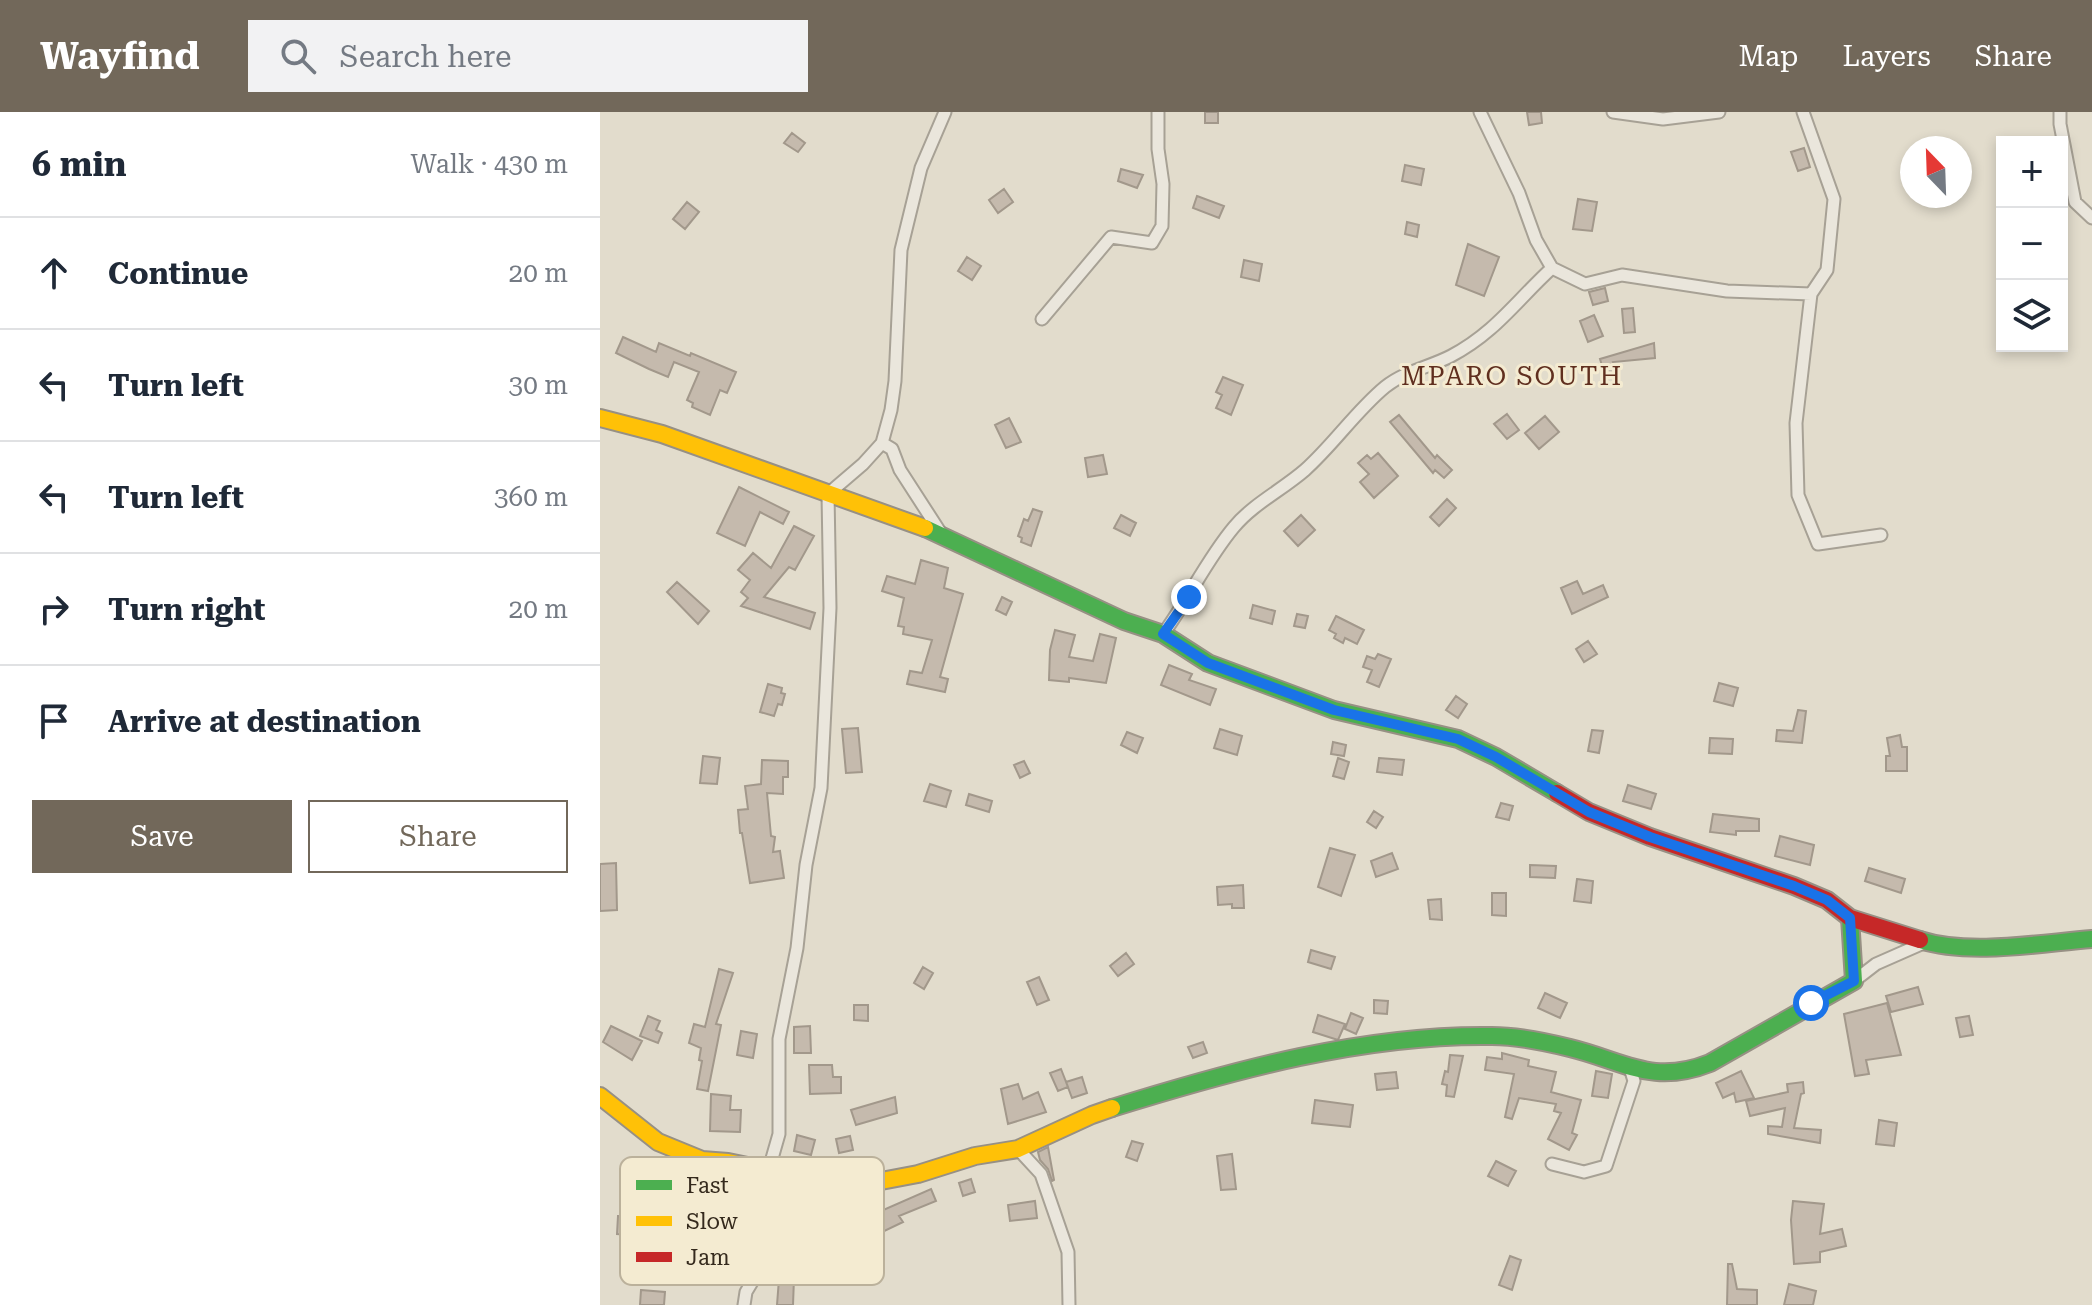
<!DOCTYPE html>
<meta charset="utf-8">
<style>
:root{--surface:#fff;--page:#f2f2f3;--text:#1f2937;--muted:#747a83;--line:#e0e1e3;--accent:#72685a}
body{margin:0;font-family:"Roboto Serif",serif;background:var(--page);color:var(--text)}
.controls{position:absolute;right:24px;top:24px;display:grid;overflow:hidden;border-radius:0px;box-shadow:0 4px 12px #0003}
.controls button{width:72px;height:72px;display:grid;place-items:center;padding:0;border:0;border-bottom:2px solid var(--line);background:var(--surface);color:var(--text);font:40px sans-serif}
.compass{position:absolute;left:1300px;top:24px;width:72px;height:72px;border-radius:50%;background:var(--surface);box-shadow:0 4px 12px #0003;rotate:337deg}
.stop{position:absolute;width:24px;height:24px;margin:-18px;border:6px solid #1a73e8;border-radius:50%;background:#fff}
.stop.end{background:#1a73e8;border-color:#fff;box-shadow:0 2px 8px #0008}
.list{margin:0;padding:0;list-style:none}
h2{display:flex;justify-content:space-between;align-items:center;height:104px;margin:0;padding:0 32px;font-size:34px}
h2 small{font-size:26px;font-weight:400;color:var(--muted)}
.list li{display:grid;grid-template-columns:52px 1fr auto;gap:24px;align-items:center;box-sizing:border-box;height:112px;padding:0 32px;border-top:2px solid var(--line)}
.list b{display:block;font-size:30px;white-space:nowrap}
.list em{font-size:26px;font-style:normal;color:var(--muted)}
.actions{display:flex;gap:16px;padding:24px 32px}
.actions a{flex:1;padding:18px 0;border:2px solid var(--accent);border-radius:0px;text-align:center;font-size:28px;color:var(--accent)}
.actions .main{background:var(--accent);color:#fff}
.icon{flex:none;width:44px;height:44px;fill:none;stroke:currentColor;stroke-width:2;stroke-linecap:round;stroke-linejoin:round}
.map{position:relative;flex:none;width:1492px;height:1193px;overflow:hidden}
header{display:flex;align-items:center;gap:48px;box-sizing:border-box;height:112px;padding:0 40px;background:var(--accent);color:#fff}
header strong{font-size:38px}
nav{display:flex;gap:44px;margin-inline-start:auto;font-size:28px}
.search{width:560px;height:72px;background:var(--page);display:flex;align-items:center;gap:20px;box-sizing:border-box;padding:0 28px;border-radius:0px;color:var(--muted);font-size:30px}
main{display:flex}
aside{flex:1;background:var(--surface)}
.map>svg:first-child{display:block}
</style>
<header>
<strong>Wayfind</strong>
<div class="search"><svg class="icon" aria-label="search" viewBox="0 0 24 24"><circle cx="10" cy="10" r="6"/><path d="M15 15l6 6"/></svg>Search here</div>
<nav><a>Map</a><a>Layers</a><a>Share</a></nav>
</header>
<main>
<aside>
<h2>6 min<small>Walk · 430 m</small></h2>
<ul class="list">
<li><svg class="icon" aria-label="ahead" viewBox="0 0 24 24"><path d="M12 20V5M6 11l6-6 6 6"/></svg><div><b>Continue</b></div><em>20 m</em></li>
<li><svg class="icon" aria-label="left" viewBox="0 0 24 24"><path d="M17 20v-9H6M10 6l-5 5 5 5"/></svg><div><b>Turn left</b></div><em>30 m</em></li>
<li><svg class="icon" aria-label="left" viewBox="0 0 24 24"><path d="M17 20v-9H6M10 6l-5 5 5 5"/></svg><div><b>Turn left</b></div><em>360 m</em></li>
<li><svg class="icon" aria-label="right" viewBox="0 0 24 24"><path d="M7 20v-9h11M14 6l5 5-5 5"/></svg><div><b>Turn right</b></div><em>20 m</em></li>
<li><svg class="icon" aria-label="arrive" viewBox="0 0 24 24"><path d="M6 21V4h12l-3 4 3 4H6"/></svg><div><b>Arrive at destination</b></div></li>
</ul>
<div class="actions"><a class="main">Save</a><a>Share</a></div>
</aside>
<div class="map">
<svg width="1492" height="1193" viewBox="0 0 1492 1193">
<rect width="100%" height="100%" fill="#e2dccc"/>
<path fill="#c5baad" stroke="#a2988b" stroke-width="2" d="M605,0H618V11H605Z
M927,0H941L942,11L929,13Z
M192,21L205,31L198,40L184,31Z
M1204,36L1210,55L1198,59L1191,40Z
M805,53L824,57L821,73L802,69Z
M521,57L543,63L537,76L518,69Z
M404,77L413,90L398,101L389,88Z
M597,84L624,94L619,106L593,96Z
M978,87L997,90L992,119L973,117Z
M87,90L99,100L85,117L73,107Z
M807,110L819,113L817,125L805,122Z
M868,132L899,145L884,184L856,173Z
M367,145L381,154L372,168L358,159Z
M644,148L662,152L659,169L641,165Z
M1005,176L1008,189L993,193L989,180Z
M1033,196L1035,220L1024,221L1022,197Z
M994,203L1003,224L988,230L980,209Z
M23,225L56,240L59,231L90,244L91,241L136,260L127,281L120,278L110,303L92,295L93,291L87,288L99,260L74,250L68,265L49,257L16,241Z
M1054,231L1055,246L1013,250L1018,263L1006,267L1000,247Z
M623,265L643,273L631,303L616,296L622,283L616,280Z
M907,302L919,318L907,327L894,312Z
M799,303L835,346L837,343L852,358L844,366L835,358L833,361L790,310Z
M945,304L959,320L939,337L925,321Z
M409,306L421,330L406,336L395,313Z
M778,341L798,364L774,386L760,370L769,362L758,351L767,343L771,347Z
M503,343L507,362L488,365L485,346Z
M139,375L189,400L183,412L160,400L145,434L117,421Z
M847,387L856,396L839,414L830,405Z
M433,397L442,400L431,434L421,430L422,426L418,424L424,407L428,409Z
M521,403L536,411L530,424L514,416Z
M701,403L715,418L698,434L684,419Z
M194,414L214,424L195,458L189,455L164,485L215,501L210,517L141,494L148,486L141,480L150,468L138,458L153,441L171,456Z
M321,448L348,456L344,476L363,482L340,565L348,567L345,580L307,572L310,559L322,561L332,528L303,522L304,515L298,514L304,486L282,479L287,464L315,472Z
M977,469L983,482L1003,473L1008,485L972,502L961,476Z
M77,470L109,499L98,512L67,480Z
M402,485L412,490L406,503L396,498Z
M653,493L675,499L672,512L650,506Z
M697,502L708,504L705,516L694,514Z
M736,504L764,518L757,532L745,526L743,531L734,526L736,522L729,518Z
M455,518L475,523L469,545L493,549L500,522L516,526L506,571L469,566V570L449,568L450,538Z
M988,529L997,542L984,550L976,537Z
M778,542L791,547L779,575L767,570L772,558L763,555L767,544L775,547Z
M569,553L592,562L589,568L616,577L610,593L561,573Z
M1119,571L1138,576L1133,594L1114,589Z
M168,572L182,576L181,581L185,582L182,593L178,592L174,604L160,600Z
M856,584L867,592L858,606L846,598Z
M1198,598L1206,599L1202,631L1176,629L1177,618L1193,619Z
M258,616L262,660L246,661L242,617Z
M620,617L642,624L637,643L614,636Z
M992,618L1003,619L999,641L988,639Z
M527,620L543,626L537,641L521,633Z
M1300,623L1302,635H1307V659H1286V644H1290L1287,626Z
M1110,626L1133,627L1132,642L1109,641Z
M733,630L746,633L744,644L731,642Z
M103,644L120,646L117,672L100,671Z
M738,646L749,650L744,667L733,664Z
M779,646L804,648L802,663L777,660Z
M162,648L188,649V665H183V682L167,681L171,724L175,725L173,740L180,739L184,766L150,771L142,721H140L138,698L148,697L145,674L161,672Z
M424,649L430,661L420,666L414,653Z
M330,672L351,679L346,695L324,689Z
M1028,673L1056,682L1051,697L1023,689Z
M369,682L392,689L389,700L366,693Z
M901,691L913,694L909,708L896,705Z
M774,699L783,705L776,716L767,710Z
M1113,702L1159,707V719H1136V723L1110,720Z
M1180,724L1214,733L1210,753L1175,744Z
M730,736L755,743L741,784L718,775Z
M792,741L798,757L776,765L771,749Z
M16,751L17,798L0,799V752Z
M930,753L956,754L955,766L930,765Z
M1269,756L1305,767L1301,781L1265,769Z
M977,767L993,769L991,791L974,789Z
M643,773L644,796H632V792L618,793L617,775Z
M892,781H906V804L892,803Z
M841,787L842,808L830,807L828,788Z
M711,838L735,845L731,857L708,850Z
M526,841L534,852L518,864L510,854Z
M323,855L333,861L324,877L314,871Z
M119,857L133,861L116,912L121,913L108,979L97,977L102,949L99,948L101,936L89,931L94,912L105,915Z
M439,865L449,888L437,893L427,870Z
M1318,875L1323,892L1291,900L1286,884Z
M945,881L967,891L960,906L938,896Z
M774,888L788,889L787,902L774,901Z
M1287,891L1301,943L1266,948L1269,962L1255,964L1244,902Z
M254,893H268V909L254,908Z
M751,901L763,906L756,922L745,917Z
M718,903L745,912L738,928L713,920Z
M48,904L60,909L56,918L62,921L58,931L40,924Z
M1369,904L1373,923L1360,925L1356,906Z
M11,914L42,929L32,948L3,930Z
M210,914L211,941H194V915Z
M141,919L157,922L153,946L137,943Z
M603,930L607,941L593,946L588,935Z
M902,941L929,948L928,954L956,960L951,980L981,988L972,1021L977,1023L969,1038L948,1027L961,1001L954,999L956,992L919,986L912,1007L905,1005L914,962L885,958L887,945L902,947Z
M850,943L863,944L854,985L846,984L847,973L842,972L845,959L848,960Z
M209,953H232L233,965H241V981L210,982Z
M461,957L468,975L458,979L450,961Z
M996,959L1012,962L1008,986L992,984Z
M1141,959L1154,986L1136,990L1134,981L1123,986L1116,971Z
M796,960L798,976L777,978L775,962Z
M482,965L487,981L472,986L466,970Z
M1203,970L1204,981L1201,982L1194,1016L1221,1018L1220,1031L1168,1022V1014L1182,1015L1185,996L1150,1004L1146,989L1188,980L1187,972Z
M418,972L423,987L438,980L446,1000L408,1012L401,977Z
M111,982L131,984L130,998H141L140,1020L110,1019Z
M295,985L297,1001L256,1013L251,998Z
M715,988L753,993L750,1015L712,1011Z
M1279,1008L1297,1011L1294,1034L1276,1032Z
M197,1023L215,1028L211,1043L194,1039Z
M250,1024L253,1038L239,1041L236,1027Z
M532,1029L543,1032L537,1049L526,1045Z
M448,1035L454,1068L452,1069L448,1057L440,1048L438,1040Z
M632,1042L636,1077L621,1078L617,1044Z
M896,1049L916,1059L908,1074L888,1064Z
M371,1067L375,1080L363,1084L359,1071Z
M186,1076L201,1078L195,1150L225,1151L224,1167L194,1166L193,1193H177Z
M331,1077L336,1089L299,1104L303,1110L274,1124L265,1106Z
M435,1089L437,1106L410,1109L408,1093Z
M1193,1089L1224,1092L1220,1122L1242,1117L1246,1134L1220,1140V1150L1194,1152L1191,1108Z
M18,1104L47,1106L45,1124L17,1122Z
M910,1144L921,1148L912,1178L899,1173Z
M1128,1152H1132L1137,1177L1157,1178V1193H1127Z
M1189,1172L1216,1179L1213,1193H1184Z
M41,1178L65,1180L64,1193H40Z"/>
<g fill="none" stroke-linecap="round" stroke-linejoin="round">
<g stroke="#a7a195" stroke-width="15">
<path id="street" d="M1013,0L1063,7L1119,0
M1203,0L1234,87L1227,158L1211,182
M1460,0V12L1475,90L1492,106
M952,156L985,172L1022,163L1127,179L1211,182L1196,311L1198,383L1218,432L1281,423
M442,207L511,125L552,131L562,114L563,72L558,37V0
M342,423L300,358L292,337L282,331L291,298L295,269L301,138L321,56L345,0
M563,522C588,488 607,447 634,415C653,392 682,378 705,358C734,332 756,299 785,275C805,259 830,255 851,244C895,221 917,188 952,156L936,128L919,81L880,0
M1254,869L1276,852L1326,830
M418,1037L441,1062L468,1140L469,1193
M952,1052L984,1060L1006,1054L1034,969L1030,956
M144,1193L146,1180L167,1145V1064L179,1022V927L197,836L206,753L221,676L230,496L228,382L263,352L282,331"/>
</g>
<g stroke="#979084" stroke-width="20">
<path id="fast" d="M325,416L524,509L563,522L608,551L734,598L858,627L896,645L957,681
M1320,828C1370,844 1440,831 1492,827
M512,996C634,958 764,922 892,924C917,924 946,930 970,936C1024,949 1052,974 1110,951L1254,869L1250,806"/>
</g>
<g stroke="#979084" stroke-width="20">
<path id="slow" d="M0,306L62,322L325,416
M0,984L58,1030L102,1048L128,1050L210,1067L281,1069L318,1062L375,1044L418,1037L492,1003L512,996"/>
</g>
<g stroke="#979084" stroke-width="20">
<path id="jam" d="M957,681L989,700L1050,725L1194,774L1227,788L1250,806L1320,828"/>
</g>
<use href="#street" stroke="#eae6dc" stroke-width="11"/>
<use href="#fast" stroke="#4caf50" stroke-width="16"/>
<use href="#slow" stroke="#ffc107" stroke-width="16"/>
<use href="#jam" stroke="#c62828" stroke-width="16"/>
</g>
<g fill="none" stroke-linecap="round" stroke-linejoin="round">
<path stroke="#1a73e8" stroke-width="10" d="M589,485L563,522L608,551L734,598L858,627L896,645L989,700L1050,725L1194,774L1227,788L1250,806L1254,869L1211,891"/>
</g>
<g text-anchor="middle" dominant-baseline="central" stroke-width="6" stroke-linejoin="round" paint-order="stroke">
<g font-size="26" letter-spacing="2" fill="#602f1f" stroke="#f4ebd1">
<text x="912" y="264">MPARO SOUTH</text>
</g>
</g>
<rect x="20" y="1045" width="264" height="128" rx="12" fill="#f4ebd1" stroke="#bbb19b" stroke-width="2"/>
<rect x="36" y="1068" width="36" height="10" fill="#4caf50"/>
<rect x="36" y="1104" width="36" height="10" fill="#ffc107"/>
<rect x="36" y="1140" width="36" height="10" fill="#c62828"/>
<g font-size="22" fill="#352a1d">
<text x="86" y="1081">Fast</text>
<text x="86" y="1117">Slow</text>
<text x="86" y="1153">Jam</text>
</g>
</svg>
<div class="controls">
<button>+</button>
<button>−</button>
<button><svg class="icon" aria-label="layers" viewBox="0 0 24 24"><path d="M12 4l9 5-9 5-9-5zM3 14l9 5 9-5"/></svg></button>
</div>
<svg class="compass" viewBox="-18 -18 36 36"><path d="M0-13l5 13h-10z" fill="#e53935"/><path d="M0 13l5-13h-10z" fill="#747a83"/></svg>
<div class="stop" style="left:1211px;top:891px"></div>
<div class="stop end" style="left:589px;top:485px"></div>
</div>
</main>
